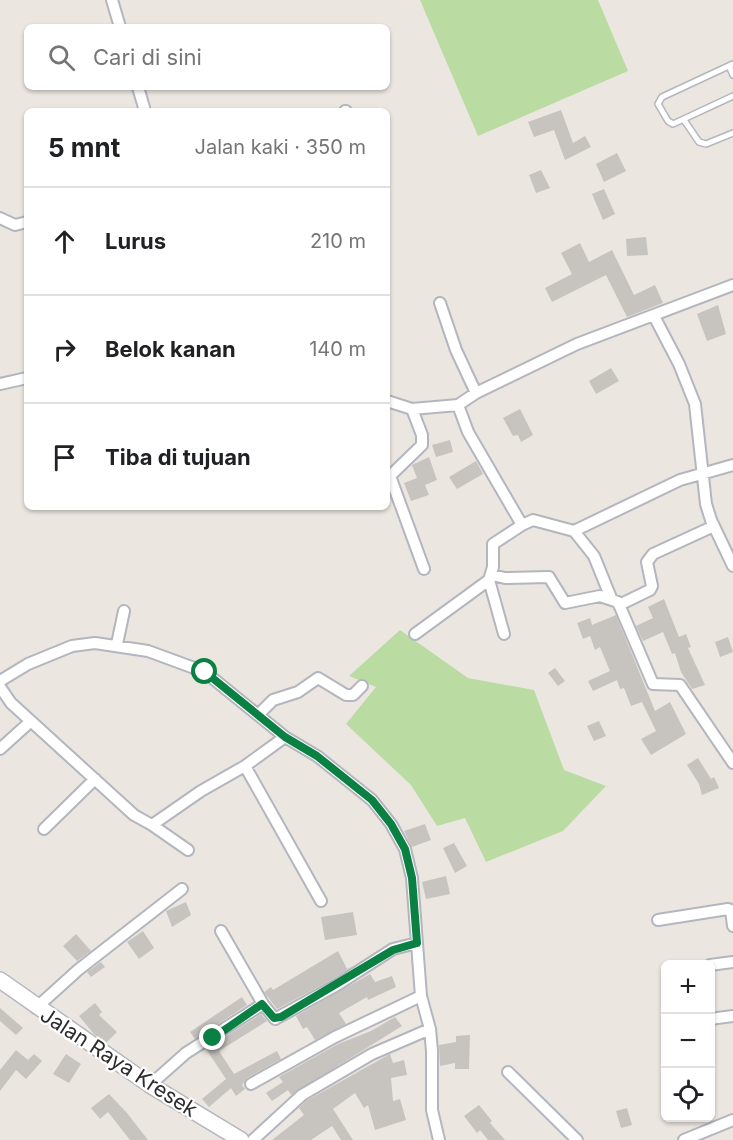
<!DOCTYPE html>
<html lang="id">
<meta charset="utf-8">
<style>
:root{--surface:#fff;--page:#f6f6f6;--text:#202124;--muted:#757577;--line:#e0e0e0}
body{margin:0;font-family:Inter,sans-serif;background:var(--page);color:var(--text)}
.controls{position:absolute;right:18px;bottom:18px;display:grid;overflow:hidden;border-radius:9px;box-shadow:0 2px 4px #0004}
.controls button{width:54px;height:54px;display:grid;place-items:center;padding:0;border:0;border-bottom:2px solid var(--line);background:var(--surface);color:var(--text);font:30px sans-serif}
.stop{position:absolute;width:18px;height:18px;margin:-14px;border:4px solid #0b8043;border-radius:50%;background:#fff}
.stop.end{background:#0b8043;border-color:#fff;box-shadow:0 2px 6px #0008}
.list{margin:0;padding:0;list-style:none}
h2{display:flex;justify-content:space-between;align-items:center;height:78px;margin:0;padding:0 24px;font-size:26px}
h2 small{font-size:20px;font-weight:400;color:var(--muted)}
.list li{display:grid;grid-template-columns:39px 1fr auto;gap:18px;align-items:center;box-sizing:border-box;height:108px;padding:0 24px;border-top:2px solid var(--line)}
.list b{display:block;font-size:22px;white-space:nowrap}
.list em{font-size:20px;font-style:normal;color:var(--muted)}
.icon{flex:none;width:33px;height:33px;fill:none;stroke:currentColor;stroke-width:2;stroke-linecap:round;stroke-linejoin:round}
.map{position:relative;flex:none;width:733px;height:1140px;overflow:hidden}
.search{position:absolute;background:var(--surface);box-shadow:0 2px 4px #0004;left:24px;top:24px;width:366px;height:66px;display:flex;align-items:center;gap:15px;box-sizing:border-box;padding:0 21px;border-radius:9px;color:var(--muted);font-size:22px}
.panel{position:absolute;background:var(--surface);box-shadow:0 2px 4px #0004;left:24px;top:108px;width:366px;height:402px;border-radius:9px}
.map>svg:first-child{display:block}
</style>
<div class="map">
<svg width="733" height="1140" viewBox="0 0 733 1140">
<rect width="100%" height="100%" fill="#ece6e0"/>
<path fill="#badca3" d="M420,0H598L628,71L478,136Z
M400,630L468,678L534,690L564,770L606,786L563,831L486,862L465,818L437,826L411,785L346,724L376,687L349,676Z"/>
<path fill="#c7c3bf" d="M561,110L573,143L585,136L591,147L565,160L554,130L534,137L528,122Z
M617,153L626,171L604,182L596,164Z
M541,170L550,188L536,193L529,175Z
M604,189L615,214L603,220L592,194Z
M646,237L648,255L627,256L626,239Z
M580,243L589,262L612,250L634,295L655,285L663,303L627,317L606,275L552,302L545,288L572,274L561,253Z
M718,305L726,334L707,341L697,314Z
M611,368L619,381L596,394L589,381Z
M520,409L533,435L521,442L518,435L513,436L503,418Z
M450,440L453,452L436,457L432,445Z
M429,457L437,480L425,485L429,495L411,501L404,483L417,478L412,465Z
M476,461L483,474L457,489L449,477Z
M664,599L679,637L686,634L691,647L688,648L705,685L692,689L681,672L675,653L672,654L663,632L643,641L636,626L653,618L648,607Z
M616,615L655,711L670,702L686,734L651,755L641,739L656,731L642,702L631,706L624,688L620,689L617,680L593,691L588,681L610,671L600,647L595,650L590,636L583,639L577,623L590,618L592,625Z
M728,637L733,652L720,657L715,642Z
M555,668L565,681L558,686L548,673Z
M599,721L606,736L594,741L587,726Z
M698,758L711,779L714,777L719,788L702,795L699,784L687,765Z
M425,824L431,840L412,847L404,831Z
M454,843L467,866L455,873L443,848Z
M446,876L450,894L426,899L422,882Z
M186,902L191,915L172,927L166,911Z
M353,912L357,935L325,940L321,917Z
M143,931L154,948L139,959L127,942Z
M76,934L91,951L77,961L63,946Z
M338,951L347,969L353,966L333,979L277,1009L264,992L271,987L273,990Z
M101,962L105,967L91,977L87,972Z
M370,974L375,982L392,976L396,987L368,1000L367,997L339,1013L346,1024L315,1040L307,1027L303,1029L296,1016Z
M242,997L247,1005L195,1039L190,1032Z
M95,1003L102,1012L99,1015L117,1032L106,1043L94,1034L79,1016Z
M0,1008L23,1028L16,1035L0,1021Z
M261,1014L267,1021L219,1051L234,1074L277,1051L281,1059L247,1078L242,1085L245,1089L236,1096L231,1088L209,1107L202,1099L226,1079L206,1049Z
M395,1017L402,1026L291,1095L288,1090L272,1101L266,1093L283,1082L279,1077L338,1044L371,1031Z
M470,1035L469,1069H455V1063L440,1066L439,1045L456,1042V1036Z
M16,1050L28,1060L34,1054L42,1061L26,1079L16,1070L0,1091V1070Z
M66,1054L81,1064L69,1083L53,1074Z
M390,1054L393,1063L404,1060L407,1075L391,1078L393,1101L400,1099L406,1120L375,1130L368,1105L364,1108L355,1093L333,1109L353,1140H341L332,1126L311,1140H272L304,1115L299,1108L306,1101Z
M109,1094L127,1113L148,1140H130L108,1112L100,1119L91,1108Z
M479,1105L492,1121L490,1123L505,1140H488L480,1130L477,1133L464,1116Z
M627,1108L632,1125L621,1128L616,1111Z"/>
<g fill="none" stroke-linecap="round" stroke-linejoin="round">
<g stroke="#b3b6be" stroke-width="8">
<path id="service" d="M733,64L662,97L658,104L668,121L673,124L733,96
M729,66L733,75
M684,120L699,142L706,144L733,133"/>
</g>
<g stroke="#b3b6be" stroke-width="14">
<path id="minor" d="M112,0L120,27
M138,87L145,111
M345,111H346
M0,218L15,225L27,222
M440,303L456,350L476,393
M654,316L679,364L695,404L706,504L711,520L733,566
M0,384L27,378
M387,401L412,409L458,405L476,393L577,344L733,285
M458,405L468,432L522,525L533,520L574,531L680,480L733,465
M412,409L422,435V445L390,476L424,569
M574,531L594,556L611,598
M492,575L505,578L549,577L565,603L600,596L618,602L653,684L680,685L733,763
M489,580L504,634
M619,605L650,590L652,586L647,562L653,554L714,526
M415,634L489,580L493,567V544L522,525
M117,644L124,611
M0,681L28,664L72,646L95,643L148,651L205,672L285,737L317,756L372,800L391,824L405,849L412,878L421,996L430,1029L432,1051V1110L439,1140
M0,687L11,703L134,815L152,825L201,791L245,766
M258,715L273,700L298,692L318,678L346,695H353L362,686
M285,737L245,766L321,901
M0,749L31,721
M152,825L188,850
M44,829L95,779
M658,920L728,909L731,910L733,926
M221,931L263,1004L275,1019L337,985L393,949L417,943
M710,965L733,962
M36,1008L78,970L182,889
M710,1019L733,1016
M508,1072L577,1140
M251,1084L335,1037L421,996
M150,1085L186,1053L263,1004
M253,1140L302,1095L372,1054L430,1029
M684,1140L733,1120"/>
</g>
<g stroke="#b3b6be" stroke-width="18">
<path id="secondary" d="M0,980L150,1085L241,1140"/>
</g>
<use href="#service" stroke="#fff" stroke-width="5"/>
<use href="#minor" stroke="#fff" stroke-width="10"/>
<use href="#secondary" stroke="#fff" stroke-width="15"/>
</g>
<g fill="none" stroke-linecap="round" stroke-linejoin="round">
<path stroke="#0b8043" stroke-width="8" d="M205,672L285,737L317,756L372,800L391,824L405,849L412,878L417,943L393,950L281,1017L274,1018L262,1004L213,1038"/>
</g>
<g text-anchor="middle" dominant-baseline="central" stroke-width="4.5" stroke-linejoin="round" paint-order="stroke">
<g font-size="21" fill="#2c2c2c" stroke="#fff">
<text transform="translate(119 1062) rotate(33)">Jalan Raya Kresek</text>
</g>
</g>
</svg>
<div class="controls">
<button>+</button>
<button>−</button>
<button><svg class="icon" aria-label="locate" viewBox="0 0 24 24"><circle cx="12" cy="12" r="6"/><path d="M12 2v4M12 18v4M2 12h4M18 12h4"/></svg></button>
</div>
<div class="stop" style="left:205px;top:672px"></div>
<div class="stop end" style="left:213px;top:1038px"></div>
<div class="search"><svg class="icon" aria-label="search" viewBox="0 0 24 24"><circle cx="10" cy="10" r="6"/><path d="M15 15l6 6"/></svg>Cari di sini</div>
<section class="panel">
<h2>5 mnt<small>Jalan kaki · 350 m</small></h2>
<ul class="list">
<li><svg class="icon" aria-label="ahead" viewBox="0 0 24 24"><path d="M12 20V5M6 11l6-6 6 6"/></svg><div><b>Lurus</b></div><em>210 m</em></li>
<li><svg class="icon" aria-label="right" viewBox="0 0 24 24"><path d="M7 20v-9h11M14 6l5 5-5 5"/></svg><div><b>Belok kanan</b></div><em>140 m</em></li>
<li><svg class="icon" aria-label="arrive" viewBox="0 0 24 24"><path d="M6 21V4h12l-3 4 3 4H6"/></svg><div><b>Tiba di tujuan</b></div></li>
</ul>
</section>
</div>
